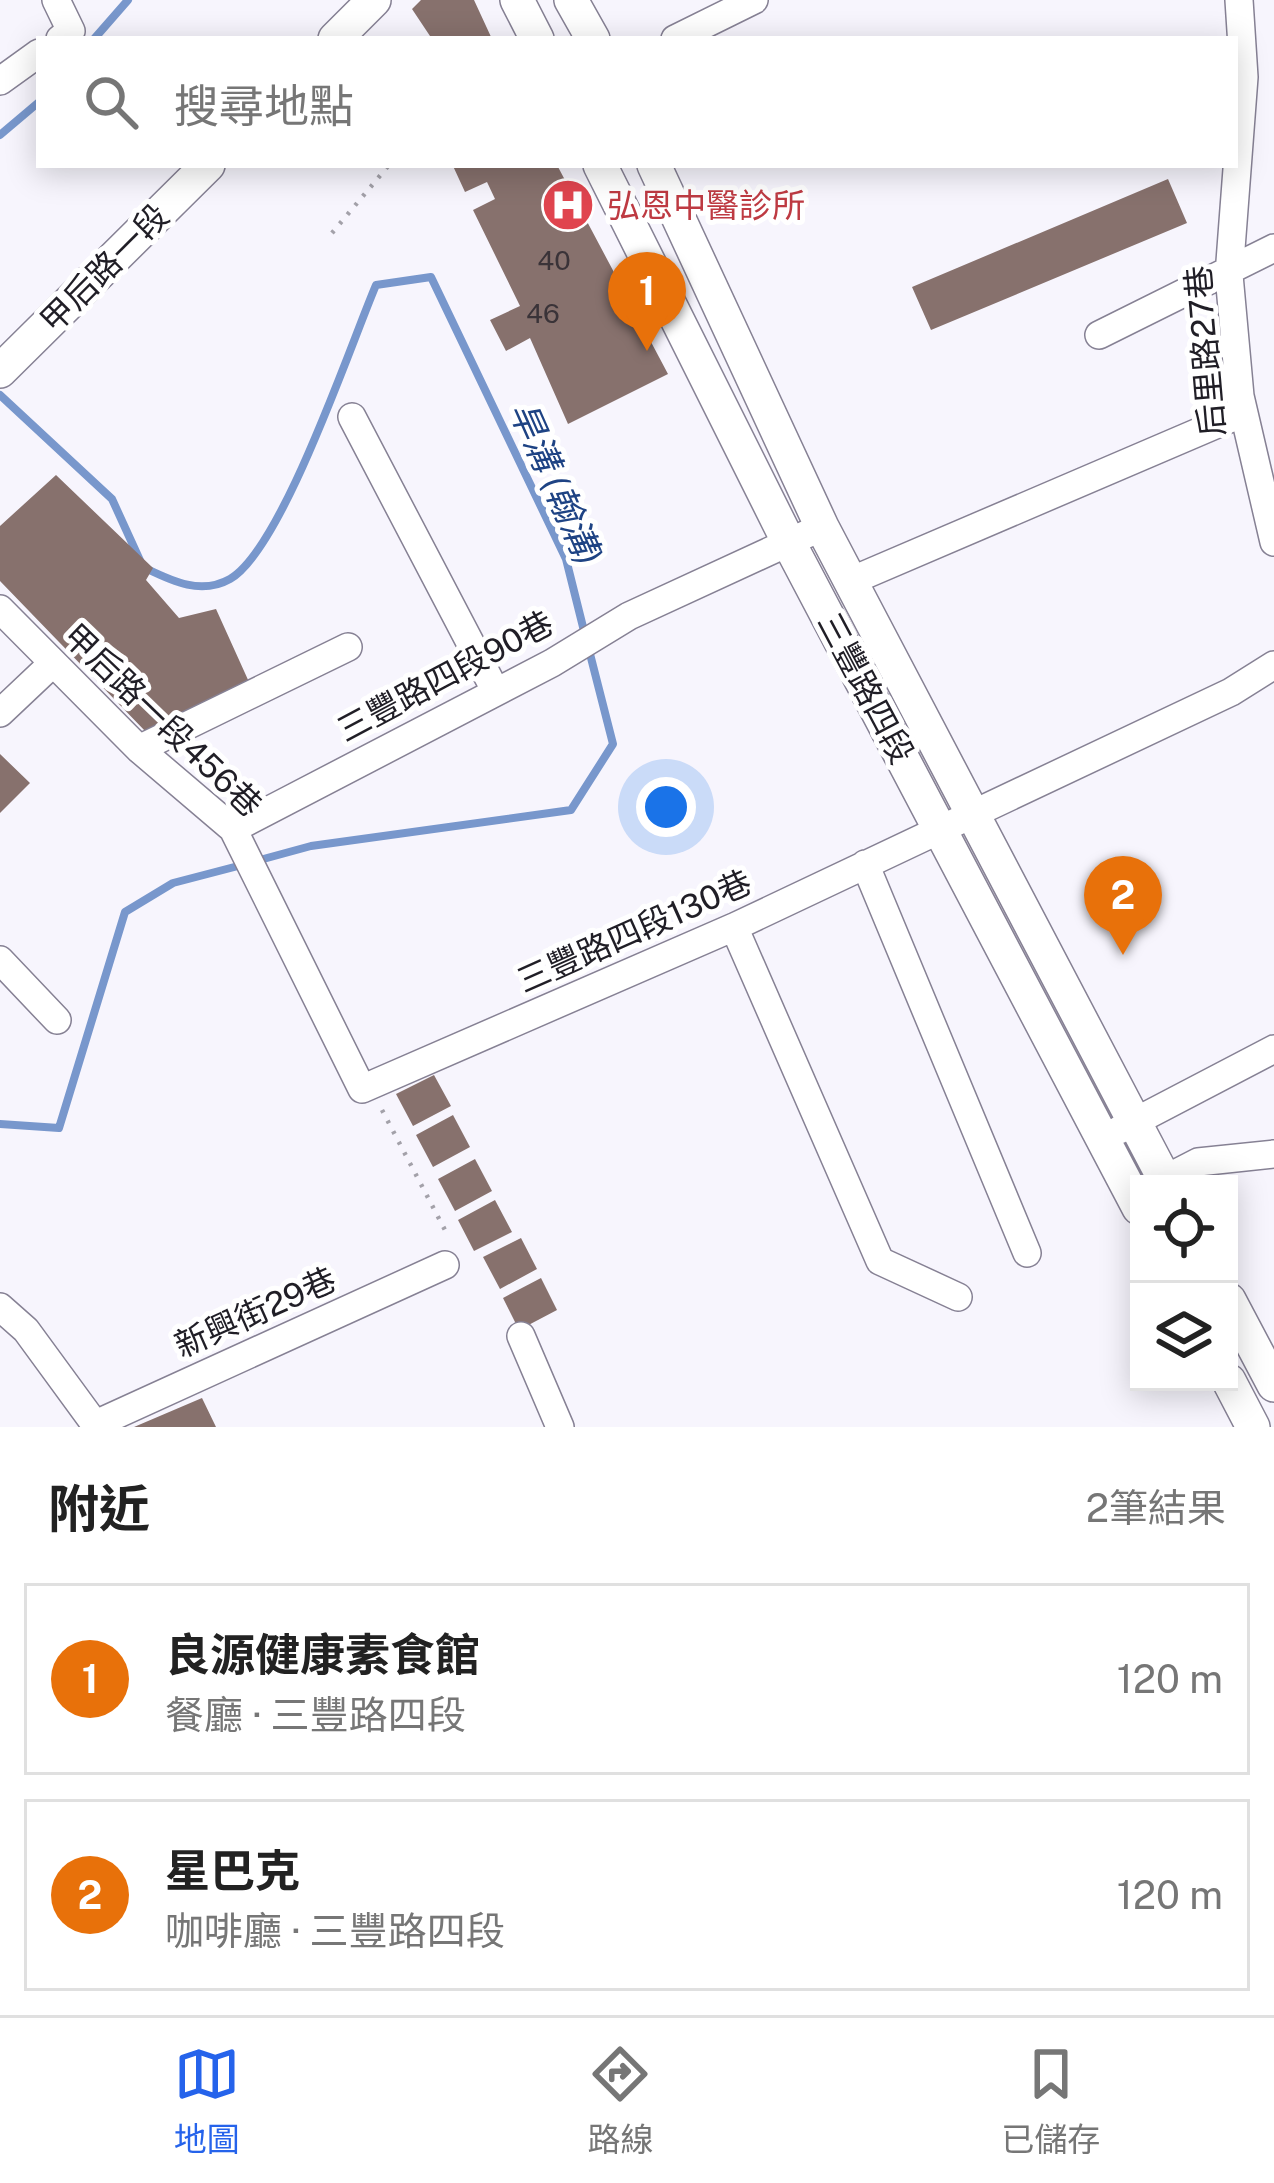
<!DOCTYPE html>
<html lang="zh-TW">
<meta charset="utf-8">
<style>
:root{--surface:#fff;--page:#f2f2f2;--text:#222;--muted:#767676;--line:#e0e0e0;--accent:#2563eb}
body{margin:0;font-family:"Public Sans","Noto Sans TC",sans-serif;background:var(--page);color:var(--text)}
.controls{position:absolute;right:36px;bottom:36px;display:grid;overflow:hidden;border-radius:0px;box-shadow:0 6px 30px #0003}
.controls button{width:108px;height:108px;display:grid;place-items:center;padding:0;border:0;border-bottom:3px solid var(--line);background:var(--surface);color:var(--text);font:60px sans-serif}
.you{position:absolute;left:666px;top:807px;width:42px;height:42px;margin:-30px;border:9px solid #fff;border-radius:50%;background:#1a73e8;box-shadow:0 0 0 18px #1a73e833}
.badge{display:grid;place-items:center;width:78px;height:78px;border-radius:50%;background:var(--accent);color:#fff;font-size:39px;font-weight:700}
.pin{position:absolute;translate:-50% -99px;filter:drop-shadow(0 3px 6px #0008)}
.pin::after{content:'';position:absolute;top:63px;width:42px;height:36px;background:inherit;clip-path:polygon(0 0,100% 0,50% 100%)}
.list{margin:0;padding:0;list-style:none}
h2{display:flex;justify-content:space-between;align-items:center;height:156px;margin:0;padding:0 48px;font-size:51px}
h2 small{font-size:39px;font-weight:400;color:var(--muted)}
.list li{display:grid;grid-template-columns:78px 1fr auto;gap:36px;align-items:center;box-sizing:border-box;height:192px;margin:0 24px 24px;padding:0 24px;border:3px solid var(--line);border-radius:0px}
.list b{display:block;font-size:45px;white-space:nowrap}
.list p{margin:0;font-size:39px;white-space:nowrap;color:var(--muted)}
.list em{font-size:39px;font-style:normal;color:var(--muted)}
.icon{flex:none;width:66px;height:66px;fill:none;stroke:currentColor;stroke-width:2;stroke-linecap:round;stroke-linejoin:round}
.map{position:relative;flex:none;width:1274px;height:1427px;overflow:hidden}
.search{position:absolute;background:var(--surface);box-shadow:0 6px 30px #0003;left:36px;right:36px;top:36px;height:132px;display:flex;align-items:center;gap:30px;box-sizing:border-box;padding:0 42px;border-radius:0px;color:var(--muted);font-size:45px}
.sheet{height:588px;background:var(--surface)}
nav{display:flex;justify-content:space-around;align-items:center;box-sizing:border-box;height:168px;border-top:3px solid var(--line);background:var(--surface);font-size:33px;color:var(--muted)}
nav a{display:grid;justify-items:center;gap:6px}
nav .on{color:var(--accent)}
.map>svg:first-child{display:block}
</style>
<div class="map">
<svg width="1274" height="1427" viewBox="0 0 1274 1427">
<rect width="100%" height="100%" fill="#f7f5fd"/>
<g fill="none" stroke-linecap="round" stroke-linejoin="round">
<path stroke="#7897cc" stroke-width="8" d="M94,39L128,0
M0,135L39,102
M0,395L112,499L143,567C170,580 200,596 230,579C282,549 350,346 376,285L431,277L566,559L585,635
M256,861L311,846L571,810L613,744L589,650
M0,1124L59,1128L125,912L173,883L242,865"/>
</g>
<path fill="#87716d" d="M421,0H474L492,39H432L412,9Z
M557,165L668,374L568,424L530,338L506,351L490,320L520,306L473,210L495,199L487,182L465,192L453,166Z
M1168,179L1187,223L931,330L912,287Z
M56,475L153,568L146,580L179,618L216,609L249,682L146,732L0,581V526Z
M0,754L30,783L0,813Z
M434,1075L451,1106L413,1126L396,1094Z
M453,1115L470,1147L433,1167L416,1135Z
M475,1159L492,1191L455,1211L438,1179Z
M495,1200L512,1232L474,1251L458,1220Z
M521,1238L537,1269L500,1289L483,1257Z
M541,1278L557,1310L519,1330L503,1298Z
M202,1398L216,1427H134Z"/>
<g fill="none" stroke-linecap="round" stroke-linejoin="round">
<g stroke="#868194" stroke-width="30">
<path id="minor" d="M56,0L71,31L60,39
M1239,0L1244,77L1229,275L1240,396L1274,542
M675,39L754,0
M0,81L39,53
M1099,335L1274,248
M352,417L496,692
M853,580L1243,413
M0,609L139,749L233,829L362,1089L734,927L1231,692L1274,665
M0,713L53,663
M139,749L348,647
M233,829L552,663L629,616L822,527
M865,864L1027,1253
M734,927L880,1261L958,1297
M0,960L57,1020
M1119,1130L1274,1049
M1165,1179L1198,1162L1274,1154
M0,1307L26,1330L97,1427
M521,1336L560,1427
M96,1424L445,1265"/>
</g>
<g stroke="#868194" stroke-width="36">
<path id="major" d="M517,0L537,39
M571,0L593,39
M335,39L374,0
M600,165L789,543L1139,1208
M654,165L822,527L1167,1184
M0,371L208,165
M1229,1300L1274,1385
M1229,1381L1253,1427"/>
</g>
<path stroke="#a3a1a9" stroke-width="4.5" stroke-dasharray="3 9" stroke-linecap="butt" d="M332,233L389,165
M382,1110L446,1232"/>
<use href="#minor" stroke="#fff" stroke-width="27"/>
<use href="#major" stroke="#fff" stroke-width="33"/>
</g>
<defs>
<g id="hospital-disc" transform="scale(2.7)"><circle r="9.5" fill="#e0444e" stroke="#fff"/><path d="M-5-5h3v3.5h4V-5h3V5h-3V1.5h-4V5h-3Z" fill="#fff"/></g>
</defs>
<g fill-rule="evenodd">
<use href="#hospital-disc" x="568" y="205"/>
</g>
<g text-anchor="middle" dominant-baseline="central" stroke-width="10" stroke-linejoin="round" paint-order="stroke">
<g font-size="27" fill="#3a3338">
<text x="554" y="260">40</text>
<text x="543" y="313">46</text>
</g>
<g font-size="33" fill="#be3a42" stroke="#fff" text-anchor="start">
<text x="607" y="205">弘恩中醫診所</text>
</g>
<g font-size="33" fill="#201e26" stroke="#fff">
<text transform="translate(104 268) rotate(-45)">甲后路一段</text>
<text transform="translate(1205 351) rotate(-95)">后里路27巷</text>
<text transform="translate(445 676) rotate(-28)">三豐路四段90巷</text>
<text transform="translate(866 688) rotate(62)">三豐路四段</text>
<text transform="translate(163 720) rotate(44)">甲后路一段456巷</text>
<text transform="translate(634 931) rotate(-24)">三豐路四段130巷</text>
<text transform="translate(255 1312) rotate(-24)">新興街29巷</text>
</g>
<g font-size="36" font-style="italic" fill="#1e4384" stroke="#fff">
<text transform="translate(556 483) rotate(66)">旱溝 (翰溝)</text>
</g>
</g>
</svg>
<div class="controls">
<button><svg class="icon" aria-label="locate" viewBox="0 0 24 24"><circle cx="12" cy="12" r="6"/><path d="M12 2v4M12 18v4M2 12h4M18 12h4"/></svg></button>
<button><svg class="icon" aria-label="layers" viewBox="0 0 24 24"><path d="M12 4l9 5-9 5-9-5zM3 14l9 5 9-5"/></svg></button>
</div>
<div class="you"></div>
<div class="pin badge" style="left:647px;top:351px;background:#e8710a">1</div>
<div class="pin badge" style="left:1123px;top:955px;background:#e8710a">2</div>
<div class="search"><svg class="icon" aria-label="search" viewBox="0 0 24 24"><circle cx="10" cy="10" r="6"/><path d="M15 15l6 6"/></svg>搜尋地點</div>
</div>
<section class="sheet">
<h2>附近<small>2筆結果</small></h2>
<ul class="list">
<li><span class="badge" style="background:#e8710a">1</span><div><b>良源健康素食館</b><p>餐廳 · 三豐路四段</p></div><em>120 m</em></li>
<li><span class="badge" style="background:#e8710a">2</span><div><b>星巴克</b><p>咖啡廳 · 三豐路四段</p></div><em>120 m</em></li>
</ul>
</section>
<nav>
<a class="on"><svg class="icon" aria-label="map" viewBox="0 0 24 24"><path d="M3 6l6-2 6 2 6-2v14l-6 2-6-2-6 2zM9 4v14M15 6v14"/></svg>地圖</a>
<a><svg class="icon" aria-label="directions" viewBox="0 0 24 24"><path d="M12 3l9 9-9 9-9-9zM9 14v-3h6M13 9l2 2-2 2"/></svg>路線</a>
<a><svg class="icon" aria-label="saved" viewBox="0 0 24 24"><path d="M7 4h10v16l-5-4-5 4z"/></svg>已儲存</a>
</nav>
